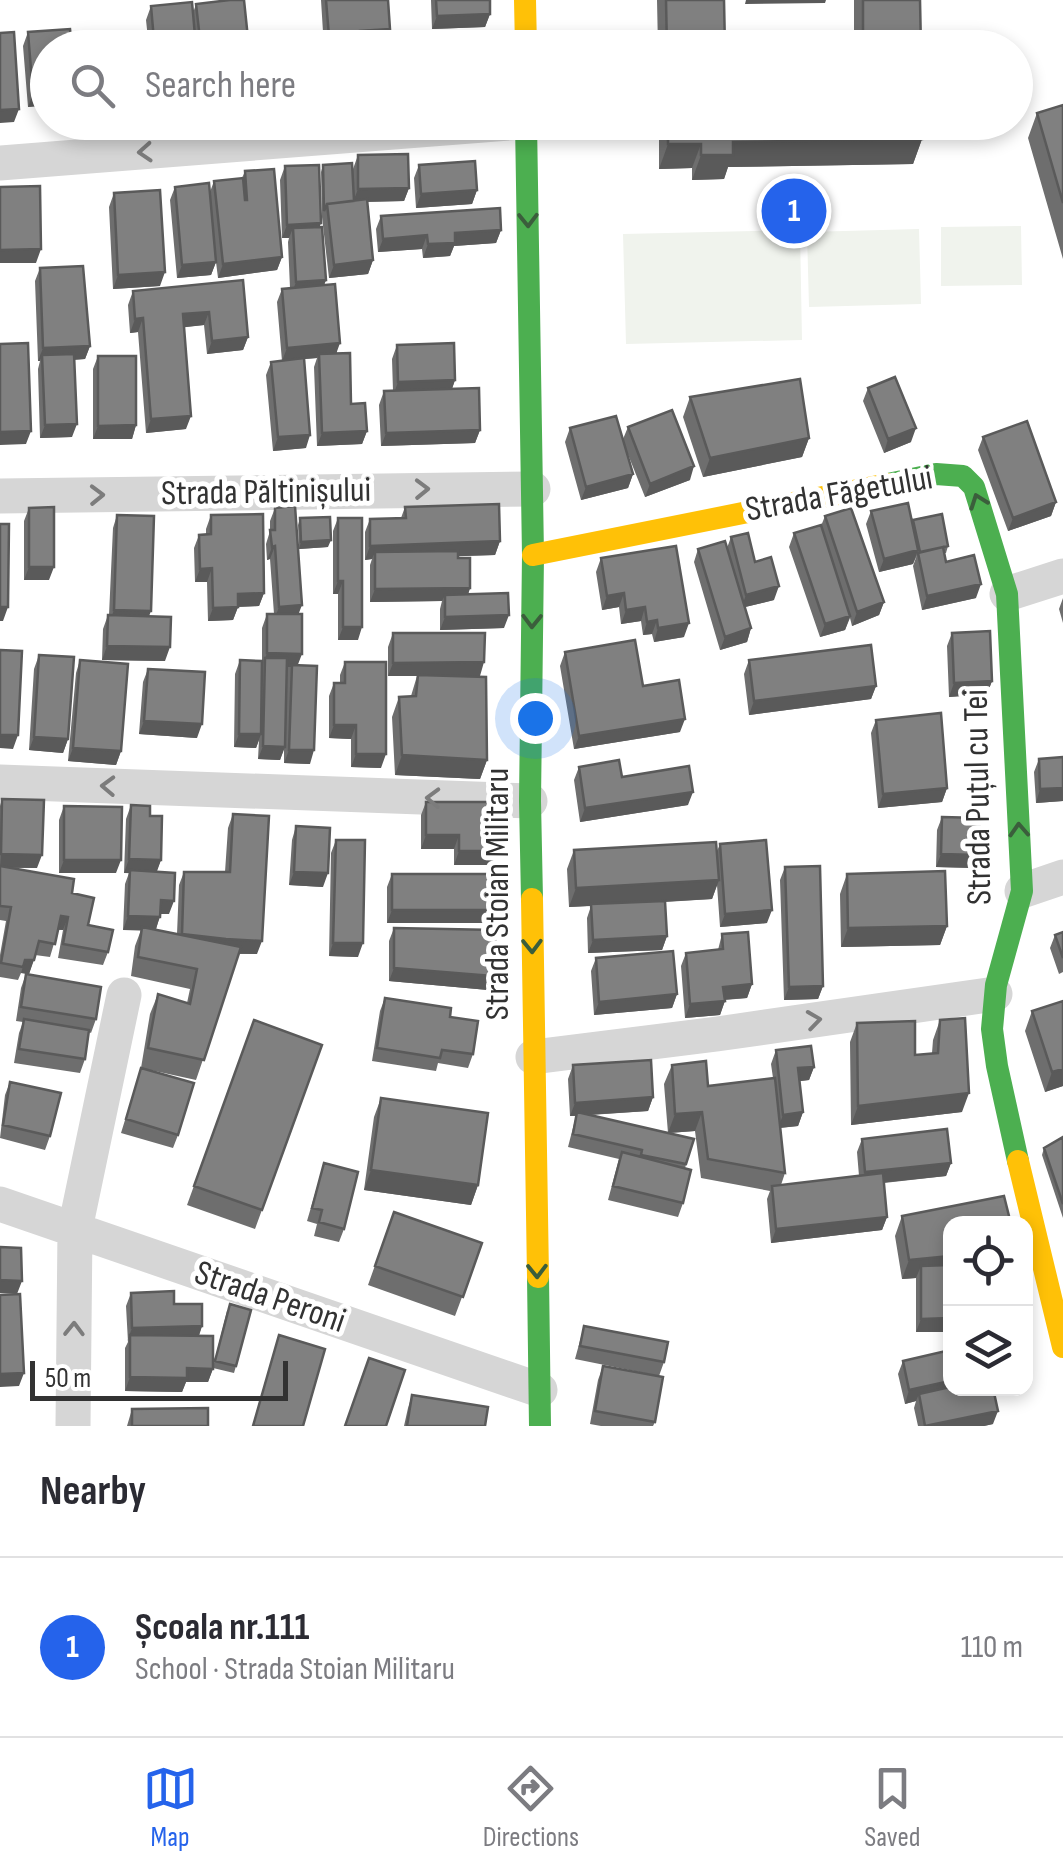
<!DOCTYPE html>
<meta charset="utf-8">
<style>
:root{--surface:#fff;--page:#f2f2f3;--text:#2b2b33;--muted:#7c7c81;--line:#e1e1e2;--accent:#2563eb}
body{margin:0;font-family:"Sofia Sans Condensed",sans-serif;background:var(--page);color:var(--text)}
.controls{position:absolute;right:30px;bottom:30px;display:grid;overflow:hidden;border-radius:20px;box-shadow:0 5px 15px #0003}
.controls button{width:90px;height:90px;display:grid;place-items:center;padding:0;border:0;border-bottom:2px solid var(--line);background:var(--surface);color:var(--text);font:50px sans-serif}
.scale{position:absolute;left:30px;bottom:25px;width:258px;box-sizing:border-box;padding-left:10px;border:5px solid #323232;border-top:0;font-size:28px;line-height:35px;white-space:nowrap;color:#323232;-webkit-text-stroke:8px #fff;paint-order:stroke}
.you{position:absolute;left:535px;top:718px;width:35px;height:35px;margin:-25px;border:8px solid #fff;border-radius:50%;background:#1a73e8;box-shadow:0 0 0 15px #1a73e833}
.badge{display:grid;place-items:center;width:65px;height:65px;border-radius:50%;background:var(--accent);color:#fff;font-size:32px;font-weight:700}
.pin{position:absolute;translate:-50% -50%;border:5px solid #fff;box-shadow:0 2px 10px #0006}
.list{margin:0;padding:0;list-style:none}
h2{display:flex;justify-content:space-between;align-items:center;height:130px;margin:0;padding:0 40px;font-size:42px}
h2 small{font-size:32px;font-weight:400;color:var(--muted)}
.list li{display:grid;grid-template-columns:65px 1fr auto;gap:30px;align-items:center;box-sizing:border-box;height:180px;padding:0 40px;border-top:2px solid var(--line)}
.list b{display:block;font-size:38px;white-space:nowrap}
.list p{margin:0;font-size:32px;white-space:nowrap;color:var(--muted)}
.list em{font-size:32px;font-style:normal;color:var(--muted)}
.icon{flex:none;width:55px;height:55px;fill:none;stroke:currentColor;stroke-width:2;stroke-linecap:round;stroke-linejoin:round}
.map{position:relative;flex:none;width:1063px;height:1426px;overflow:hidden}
.search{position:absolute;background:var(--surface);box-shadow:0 5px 15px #0003;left:30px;right:30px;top:30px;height:110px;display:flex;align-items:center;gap:25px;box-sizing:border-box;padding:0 35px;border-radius:55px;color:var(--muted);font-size:38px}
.sheet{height:310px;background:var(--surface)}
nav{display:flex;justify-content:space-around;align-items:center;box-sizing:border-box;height:140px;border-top:2px solid var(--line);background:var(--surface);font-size:28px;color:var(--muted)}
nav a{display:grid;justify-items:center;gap:5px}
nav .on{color:var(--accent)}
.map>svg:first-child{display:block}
</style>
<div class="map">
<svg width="1063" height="1426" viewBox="0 0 1063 1426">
<rect width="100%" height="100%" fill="#fff"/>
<path fill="#f0f3ed" d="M1021,226L1022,285L941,286V227Z
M919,229L921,304L809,307L807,232Z
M800,230L802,340L626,344L623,234Z"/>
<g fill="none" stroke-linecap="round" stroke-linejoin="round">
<path stroke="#d6d6d6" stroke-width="35" d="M0,163L521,122
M0,496L533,489
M1007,594L1063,576
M0,782L530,801
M1022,891L1063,877
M533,1057L717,1034L995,994
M0,1204L540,1390
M73,1426L75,1229L124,995"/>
<path stroke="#4caf50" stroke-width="22" d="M526,122L533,555L530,801L532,899
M888,484L936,474L963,476L974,487L1007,594L1022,891L996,985L992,1029L997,1066L1018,1161
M538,1277L540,1426"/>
<path stroke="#ffc107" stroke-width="22" d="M525,0L526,48
M533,555L888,484
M532,899L538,1277
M1018,1161L1063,1347"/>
</g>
<path fill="#6e6e6e" d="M321,0H388L390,29L385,42L361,44V48H324Z
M431,0H490V14L485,27L432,29Z
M657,0H724L725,48H658Z
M854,0H920L921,48H854Z
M196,4L249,48H194V39L191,48H149L146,20L151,6L193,13Z
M28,32L48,105L28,107L23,46Z
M1063,105V259L1028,138L1037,113Z
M659,122H927L925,129H922V139L913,164L728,167L724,179L692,180V168L659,169Z
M358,155L409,188L404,201L367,202L373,260L368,274L329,278L322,217L321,172L323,165L353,169Z
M419,165L477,190L472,204L416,208L414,178Z
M285,166L320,227L326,280L324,285L337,353L351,404L367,431L362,444L317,446L314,367L317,358L304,359L306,448L273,451L266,375L271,362L282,361L277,302L282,289L290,288L288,242L289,238H282L280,180Z
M245,171L282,257L277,270L218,278L214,246L216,262L211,275L177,278L170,200L175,187L210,192L214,181L242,178Z
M114,193L160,286L113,289L109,207Z
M381,216L501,230L496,243L454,246L450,256L423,258L422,249L378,252L376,229Z
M40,268L90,346L85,359L74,360L72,437L40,438L38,369L40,361H38L35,281Z
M243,280L248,337L243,350L207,354L204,325L184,327L186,429L146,433L138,332L130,333L128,305L133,291Z
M397,345L455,380L452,389L480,430L475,443L381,446L379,405L384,391H393L392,359Z
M98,356L136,425L132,439H93V369Z
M868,388L911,442L884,453L863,401Z
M690,397L809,438L802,457L703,477L683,417Z
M628,427L690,480L645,497L625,447L633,474L628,488L581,500L565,442L570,428L623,439Z
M983,437L1056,502L1051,516L1008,531L978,450Z
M405,507L500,541L495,555L458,556L470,588L468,594L504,628L440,630V609L442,601L370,602V565L372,559L365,560V532L370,519L401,518Z
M29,508L49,580H24V521Z
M275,508L298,614V665L310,764L284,763V748L280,760L258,759L259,740L256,748L234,747L235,674L240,660L262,661V628L267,614H274L270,559L267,560L266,544L270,531V521Z
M871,511L912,522L948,546L946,553H944L946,562L976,598L922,610L913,566L917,555L913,564L879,572L866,524Z
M117,515L149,616L165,661L102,660L103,629L108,615H109L113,528Z
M211,515L264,593L259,606L238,607L233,620L208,621L207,582H195L194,548L199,535L206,534V529Z
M825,516L884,602L879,615L852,626L850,618L845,630L820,637L789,547L794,533L821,526Z
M300,518L328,547L299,549L298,525Z
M338,518L358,640H338V594H333V531Z
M731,537L755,562L774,600L745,607L751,628L747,642L720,650L694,562L698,549L727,548Z
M601,558L684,637L654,642L652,634L643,635L641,621L621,624L619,607L602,610L596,572Z
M1063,598V623L1059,609Z
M393,633L480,676H441L487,760L480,779L395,775L392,717L399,697L411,696L417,676H388V647Z
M952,633L992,681L987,694L949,697L947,646Z
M565,652L643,686L680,732L574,749L560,666Z
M39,655L68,739L63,753L29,750L34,669Z
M80,660L121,751L116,765L68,761L76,673Z
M749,660L876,686L871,699L749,715L744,674Z
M345,662L381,768L351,767V739L329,738V696L334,683H340V675Z
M148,669L197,738L139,734L143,682Z
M876,720L947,788L942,802L878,808L871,733Z
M1063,757V801L1036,803L1034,772L1039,759Z
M579,767L622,777L688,805L580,822L574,780Z
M2,799L37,868H9L72,893L88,925L108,952L103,965L58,958L63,930H58L50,957L35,955L29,974L21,973L18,980L0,977V955L6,921L0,920V806Z
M426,802L492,865H454V849H421V815Z
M131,805L150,816L161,860L156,872L169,914H160L156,930L177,934L179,885L184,872H225L228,828L233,814L257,954H239L196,1080L141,1068L150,1014L158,994L187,1003L190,989L131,976L135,946L141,930H123L125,884L129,873H124L126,819Z
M64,806L116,873H59V820Z
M942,817L979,855L974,868L936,867L937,830Z
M296,826L323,887L289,885L292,840Z
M336,840L358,957L329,956L331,853Z
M720,844L767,923L720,927L717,885L712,899L665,902L667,936L662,950L588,953L587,918L591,906L569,907L567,869L574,850L717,851Z
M785,867L823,986L818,999L784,1000L780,880Z
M392,874L499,910L495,923H387V887Z
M847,874L947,926L940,945L841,947L840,894Z
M394,928L493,976L488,990L389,981V941Z
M1063,932V972L1059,974L1050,948L1055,935Z
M722,934L752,984L747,998L725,1000L720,1015L685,1018L681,966L686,953L718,950Z
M596,958L677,994L672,1008L594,1015L591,971Z
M26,974L96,1019L91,1033L89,1032L85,1059L80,1073L14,1063L19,1033L23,1022L16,1021L21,988Z
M385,998L450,1017L473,1054L468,1068L438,1063L436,1071L372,1061L380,1011Z
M1063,1001V1086L1045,1092L1025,1031L1032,1011Z
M254,1020L322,1045L255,1229L187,1205Z
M940,1020L962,1112L851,1125L850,1042L857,1023L915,1055L932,1053L933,1040Z
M776,1050L814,1067L809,1080L799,1081L803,1112L798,1126L780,1128L785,1173L781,1185L859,1176L857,1152L862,1139L951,1163L946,1176L884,1183L887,1217L882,1230L771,1243L767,1199L770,1191L701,1178L695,1131L669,1133L694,1139L685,1168L683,1203L678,1217L608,1200L619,1159L568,1147L576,1116H570L568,1079L573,1065L653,1097L648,1111L590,1115L668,1133L664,1084L672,1065L708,1086L773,1078L771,1064Z
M141,1068L178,1135L173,1148L121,1133Z
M10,1082L50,1136L45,1150L0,1138L5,1095Z
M381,1098L478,1185L471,1205L364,1190L374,1117Z
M1063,1137V1218L1042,1155L1044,1148Z
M324,1163L344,1229L339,1242L314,1236L317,1224L307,1221Z
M394,1212L482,1243L455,1316L368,1285Z
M902,1216L950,1332H916V1278L902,1279L895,1236Z
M131,1293L174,1304L202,1326L199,1336L213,1367L227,1311L236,1366L234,1373L213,1368L208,1382H186L182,1392L125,1391V1348L128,1342L126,1306Z
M584,1326L664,1362L659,1376L575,1359Z
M903,1361L993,1424L984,1426H918L914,1408L916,1401L905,1404L898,1374Z
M603,1366L655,1422L653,1426H601L590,1424L598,1380Z
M412,1395L485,1426H404L408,1408Z
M132,1409L208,1426H127Z"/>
<path fill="#5a5a5a" d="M746,0H826L825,3L745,4Z
M490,14L485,27L432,29L437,16Z
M390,29L385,42L355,45L360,31Z
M195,36L191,48H152L154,40Z
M48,92V105L28,107L33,94Z
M19,109L14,122L0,123V110Z
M922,139L913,164L728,167L724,179L692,180L701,155L733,142Z
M668,144H701L692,168L659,169Z
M409,188L404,201L353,202L358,189Z
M477,190L472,204L416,208L421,194Z
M321,223L316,237L293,228L289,238H282L287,225Z
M501,230L496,243L454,246L450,256L423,258L428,244L455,233Z
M427,235L422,249L378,252L383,239Z
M41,249L36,263H0V250Z
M282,257L277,270L218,278L223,264Z
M373,260L368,274L329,278L334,265Z
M216,262L211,275L177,278L182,265Z
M165,272L160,286L113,289L118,275Z
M326,280L321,293L291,295L296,282Z
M209,312L204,325L178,328L183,314Z
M143,318L138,332L130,333L135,319Z
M248,337L243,350L207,354L212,341Z
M340,343L335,357L319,354L317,358L282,361L287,348Z
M90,346L85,359L43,361L42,355L40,361H38L43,348Z
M455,380L450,394L393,396L398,382Z
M191,416L186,429L146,433L151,419Z
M77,424L72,437L40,438L45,425Z
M136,425L132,439H93L98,426Z
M916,428L911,442L884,453L888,439Z
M480,430L475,443L381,446L386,433Z
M31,431L26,444L0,445V432Z
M367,431L362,444L317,446L322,433Z
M310,435L306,448L273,451L278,437Z
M809,438L802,457L703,477L710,458Z
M694,466L690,480L645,497L650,484Z
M633,474L628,488L581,500L586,487Z
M1056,502L1051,516L1008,531L1013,518Z
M331,540L328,547L299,549L301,542Z
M500,541L495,555L375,559V552L372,559L365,560L370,546Z
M275,546L270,559L267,560L272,547Z
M918,550L913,564L879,572L884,559Z
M29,567H54L49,580H24Z
M212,568L207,582H195L200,569Z
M338,581H343L338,594H333Z
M981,584L976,598L922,610L927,596Z
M779,586L774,600L741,608L746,595Z
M470,588L466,601L445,595L442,601L370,602L375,589Z
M264,593L259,606L233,607L238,594Z
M624,593L619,607L602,610L607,596Z
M884,602L879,615L852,626L857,612Z
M302,605L297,618L274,620L279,607Z
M0,607H8L3,621H0Z
M238,607L233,620L208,621L213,608Z
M645,607L641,621L621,624L626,610Z
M114,610L151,611L146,624L109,623Z
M509,615L504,628L440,630L445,617Z
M850,616L845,630L820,637L825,624Z
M657,620L652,634L643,635L647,622Z
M689,623L684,637L654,642L658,628Z
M343,627H362L358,640H338Z
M751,628L747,642L720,650L725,637Z
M107,646L170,647L165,661L102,660Z
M267,653L302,654L297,667H265V658L262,667Z
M484,662L480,676H388L393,663Z
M992,681L987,694L949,697L954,683Z
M876,686L871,699L749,715L754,701Z
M685,719L680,732L574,749L579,736Z
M144,721L202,724L197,738L139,734Z
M334,725H356L351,739L329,738Z
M239,734H261L256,748L234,747Z
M0,735H18L13,749L0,748Z
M34,737L68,739L63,753L29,750Z
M263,746L285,747L280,760L258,759Z
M73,748L121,751L116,765L68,761Z
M289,750H314L310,764L284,763Z
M356,754H386L381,768L351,767Z
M402,755L487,760L480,779L395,775Z
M947,788L942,802L878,808L883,794Z
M1063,788V801L1036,803L1040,789Z
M693,792L688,805L580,822L585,808Z
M426,835H459L454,849H421Z
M459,851H496L492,865H454Z
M1,854L42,855L37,868L0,867Z
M941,854L979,855L974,868L936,867Z
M129,859L161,860L156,874L124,873Z
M64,860H121L116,873H59Z
M294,872L328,873L323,887L289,885Z
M719,880L712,899L569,907L576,888Z
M161,900L174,901L169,914H156Z
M392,910H499L495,923H387Z
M772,910L767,923L720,927L725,914Z
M61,916L68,917L63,930L56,929Z
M128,916L160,917L155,931L123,930Z
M947,926L940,945L841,947L848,928Z
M182,934L262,941L257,954L221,953Z
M667,936L662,950L588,953L593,940Z
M333,943H363L358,957L329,956Z
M25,960H34L29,974L21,973Z
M394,968L493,976L488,990L389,981Z
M752,984L747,998L718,1000L723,987Z
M823,986L818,999L784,1000L789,987Z
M677,994L672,1008L594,1015L599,1002Z
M725,1001L720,1015L685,1018L690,1004Z
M814,1067L809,1080L793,1082L798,1068Z
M1063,1069V1086L1045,1092L1052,1072Z
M969,1093L962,1112L851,1125L858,1106Z
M653,1097L648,1111L570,1116L575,1103Z
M702,1112L695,1131L668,1133L675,1114Z
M803,1112L798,1126L778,1128L783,1115Z
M951,1163L946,1176L860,1185L865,1172Z
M371,1170L478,1185L471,1205L364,1190Z
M887,1217L882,1230L771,1243L776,1229Z
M950,1256V1275L921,1266L916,1278L902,1279L909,1260Z
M0,1280L22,1281L17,1294L0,1293Z
M950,1318V1332H916L921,1319Z
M202,1326L197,1340L130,1335L127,1342L132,1328Z
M187,1368L213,1369L208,1382H186L182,1392L125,1391L130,1377Z
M24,1373L19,1386L0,1387V1374Z
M950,1381V1388L919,1394L916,1401L905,1404L909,1390Z
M998,1411L993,1424L984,1426H927Z"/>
<path fill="#808080" stroke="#5a5a5a" stroke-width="2.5" d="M230,0H244L249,48H201L196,4Z
M326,0H388L390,29L360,31L361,48H330Z
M436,0H490V14L437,16Z
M666,0H724L725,48H667Z
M863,0H920L921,48H863Z
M192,2L195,36L154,40L151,6Z
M70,29L72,48H48V92L33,94L28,32Z
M14,32L19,109L0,110V33Z
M143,32L145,48H116L115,35Z
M1063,105V203L1037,113Z
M668,122H922V139L733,142V155H701V144H668Z
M408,154L409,188L358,189V155Z
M475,161L477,190L421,194L419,165Z
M352,163L354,201L327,204L324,211L323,165Z
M319,165L321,223L287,225L285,166Z
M274,169L282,257L223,264L214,181L243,178L245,200H247L245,171Z
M209,183L216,262L182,265L175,187Z
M40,186L41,249L0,250V187Z
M160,190L165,272L118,275L114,193Z
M367,199L373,260L334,265L327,204Z
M500,208L501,230L455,233V243L428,244L427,235L383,239L381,216Z
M322,227L326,280L296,282L293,228Z
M83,266L90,346L43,348L40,268Z
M243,280L248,337L212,341L209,312L183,314L191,416L151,419L143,318L135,319L133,291Z
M335,284L340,343L287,348L282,289Z
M28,343L31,431L0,432V344Z
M454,343L455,380L398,382L397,345Z
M350,353L351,404L365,403L367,431L322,433L319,354Z
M74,354L77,424L45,425L42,355Z
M98,356H136V425L98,426Z
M304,358L310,435L278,437L271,362Z
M895,377L916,428L888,439L868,388Z
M800,379L809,438L710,458L690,397Z
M479,388L480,430L386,433L384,391Z
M672,410L694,466L650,484L628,427Z
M616,416L633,474L586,487L570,428Z
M1027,421L1056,502L1013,518L983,437Z
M908,503L918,550L884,559L871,511Z
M499,504L500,541L370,546V519L406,518L405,507Z
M295,506L302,605L279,607L275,546L272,547L270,530H275V508Z
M54,507V567H29V508Z
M851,508L884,602L857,612L825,516Z
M263,514L264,593L238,594V607L213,608L212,568L200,569L199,535L211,534V515Z
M942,514L948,546L920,552L913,520Z
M117,515L154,516L151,611L114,610Z
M330,517L331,540L301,542L300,518Z
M338,518H362V627H343V581H338Z
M0,524H9L8,607H0Z
M821,525L850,616L825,624L794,533Z
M748,533L755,562L771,557L779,586L746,595L731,537Z
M725,541L751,628L725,637L698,549Z
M676,546L689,623L658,628L657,620L647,622L645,607L626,610L624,593L607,596L601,558Z
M943,547L946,562L974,555L981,584L927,596L918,553Z
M458,551V558H470V588L375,589V552Z
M508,593L509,615L445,617V595Z
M267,614H302V654L267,653Z
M108,615L171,617L170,647L107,646Z
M990,631L992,681L954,683L952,633Z
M393,633H485L484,662L393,663Z
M635,640L643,686L679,680L685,719L579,736L565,652Z
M871,645L876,686L754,701L749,660Z
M0,650L22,651L18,735H0Z
M39,655L74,657L68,739L34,737Z
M265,658H287L285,747L263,746Z
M80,660L128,664L121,751L73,748Z
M240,660L262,661L261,734H239Z
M345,662H386V754H356V725H334V683H345Z
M292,665L317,666L314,750H289Z
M148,669L205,672L202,724L144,721Z
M418,675L486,677L487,760L402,755L399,697L416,696Z
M941,713L947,788L883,794L876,720Z
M1063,757V788L1040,789L1039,759Z
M619,760L622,777L689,766L693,792L585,808L579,767Z
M2,799L44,800L42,855L1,854Z
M426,802H496V851H459V835H426Z
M131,805L150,806V816H162L161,860L129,859Z
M64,806L122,807L121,860H64Z
M233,814L269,816L262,941L226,939L182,934L184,872H230Z
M942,817L980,818L979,855L941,854Z
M296,826L330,828L328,873L294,872Z
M336,840H365L363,943H333Z
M766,840L772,910L725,914L720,844Z
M716,842L719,880L576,888L574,850Z
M0,866L74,879L72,893L94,898L88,925L113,930L108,952L63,944L68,917L61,916L55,944L39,941L34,960H25L23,967L1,963L11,907L0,906Z
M820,866L823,986L789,987L785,867Z
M130,870L175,873L174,901L161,900L160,917L128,916Z
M945,871L947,926L848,928L847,874Z
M392,874H499V910H392Z
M665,901L667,936L593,940L591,904Z
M142,927L241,947L204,1060L148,1048L158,994L190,1004L197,969L138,957Z
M394,928L496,930L493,976L394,968Z
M748,932L752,984L723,987L725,1001L690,1004L686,953L723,949L722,934Z
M1063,932V958L1055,935Z
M673,951L677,994L599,1002L596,958Z
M26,974L101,987L96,1019L21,1007Z
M385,998L451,1008L450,1017L478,1021L473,1054L442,1050L440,1058L377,1048Z
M1063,1001V1069L1052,1072L1032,1011Z
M965,1018L969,1093L858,1106L857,1023L915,1021V1055L938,1053L940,1020Z
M24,1019L89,1030L85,1059L19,1049Z
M254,1020L322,1045L262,1210L194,1186Z
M811,1046L814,1067L798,1068L803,1112L783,1115L776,1050Z
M651,1060L653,1097L575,1103L573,1065Z
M706,1061L708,1086L775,1078L785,1173L708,1159L702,1112L675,1114L672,1065Z
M141,1068L194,1083L178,1135L126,1119Z
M10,1082L61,1093L50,1136L3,1125Z
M381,1098L488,1113L478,1185L371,1170Z
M577,1112L694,1139L686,1164L641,1155L642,1150L573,1134Z
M947,1129L951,1163L865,1172L862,1139Z
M1063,1137V1204L1044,1148Z
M622,1152L691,1170L683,1203L613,1186Z
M324,1163L358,1172L344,1229L319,1222L322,1210L312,1208Z
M883,1173L887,1217L776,1229L772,1186Z
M1004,1196L1011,1224H950V1256L909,1260L902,1216Z
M394,1212L482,1243L463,1297L375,1266Z
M0,1247L21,1248L22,1281L0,1280Z
M950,1265V1318L921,1319V1266Z
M174,1291V1304H202V1326L132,1328L131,1293Z
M20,1294L24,1373L0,1374V1295Z
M230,1304L251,1310L236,1366L215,1361Z
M584,1326L668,1342L664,1362L580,1346Z
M130,1335L213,1336V1369L187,1368V1378L130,1377Z
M279,1335L325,1349L303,1426H253Z
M950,1350V1381L909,1390L903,1361Z
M369,1358L405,1370L386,1426H345Z
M603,1366L663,1377L655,1422L595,1411Z
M950,1387V1388H993L998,1411L925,1426L919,1394Z
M412,1395L488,1407L485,1426H407Z
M208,1408V1426H132V1409Z"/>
<defs><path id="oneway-chevron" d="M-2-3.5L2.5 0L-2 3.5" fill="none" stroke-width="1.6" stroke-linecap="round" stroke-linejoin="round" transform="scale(2.5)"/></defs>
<g stroke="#7c7c7c">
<use href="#oneway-chevron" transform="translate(145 152) rotate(176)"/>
<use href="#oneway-chevron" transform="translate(422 489) rotate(-1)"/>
<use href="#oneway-chevron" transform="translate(97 495) rotate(-1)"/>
<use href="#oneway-chevron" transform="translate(108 786) rotate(-178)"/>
<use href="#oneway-chevron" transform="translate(433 798) rotate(-178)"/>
<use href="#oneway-chevron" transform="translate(814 1020) rotate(-8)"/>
<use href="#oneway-chevron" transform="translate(74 1329) rotate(-89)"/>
</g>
<g stroke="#3b5e3c">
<use href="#oneway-chevron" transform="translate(528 220) rotate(89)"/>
<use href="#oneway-chevron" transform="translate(978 501) rotate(-110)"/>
<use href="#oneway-chevron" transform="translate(532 621) rotate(91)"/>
<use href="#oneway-chevron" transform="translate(1019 830) rotate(-93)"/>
<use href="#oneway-chevron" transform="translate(532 946) rotate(89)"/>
<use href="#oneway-chevron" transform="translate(537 1271) rotate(89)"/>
</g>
<g text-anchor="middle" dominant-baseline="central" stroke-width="10" stroke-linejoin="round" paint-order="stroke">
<g font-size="35" fill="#323232" stroke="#fff">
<text transform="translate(266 492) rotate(-1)">Strada Păltinișului</text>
<text transform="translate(839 494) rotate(-10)">Strada Făgetului</text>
<text transform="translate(978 797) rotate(-91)">Strada Puțul cu Tei</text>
<text transform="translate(497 894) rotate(-90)">Strada Stoian Militaru</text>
<text transform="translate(270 1297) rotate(19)">Strada Peroni</text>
</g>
</g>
</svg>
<div class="controls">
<button><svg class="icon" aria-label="locate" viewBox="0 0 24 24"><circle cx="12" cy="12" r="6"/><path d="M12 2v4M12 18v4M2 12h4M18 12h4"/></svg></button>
<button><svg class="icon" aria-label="layers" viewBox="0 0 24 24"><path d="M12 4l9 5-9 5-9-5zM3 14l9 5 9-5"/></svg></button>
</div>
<div class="scale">50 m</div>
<div class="you"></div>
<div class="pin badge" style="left:794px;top:211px">1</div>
<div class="search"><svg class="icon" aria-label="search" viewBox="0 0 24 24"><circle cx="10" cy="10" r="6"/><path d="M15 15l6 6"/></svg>Search here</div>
</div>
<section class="sheet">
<h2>Nearby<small></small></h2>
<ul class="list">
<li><span class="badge">1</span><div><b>Școala nr.111</b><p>School · Strada Stoian Militaru</p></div><em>110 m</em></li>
</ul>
</section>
<nav>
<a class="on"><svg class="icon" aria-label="map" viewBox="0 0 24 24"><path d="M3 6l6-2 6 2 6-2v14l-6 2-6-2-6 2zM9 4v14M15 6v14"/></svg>Map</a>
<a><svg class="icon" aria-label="directions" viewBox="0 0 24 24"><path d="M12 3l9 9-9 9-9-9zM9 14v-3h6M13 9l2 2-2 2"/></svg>Directions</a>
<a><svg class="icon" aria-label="saved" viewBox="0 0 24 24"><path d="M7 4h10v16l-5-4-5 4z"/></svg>Saved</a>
</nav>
